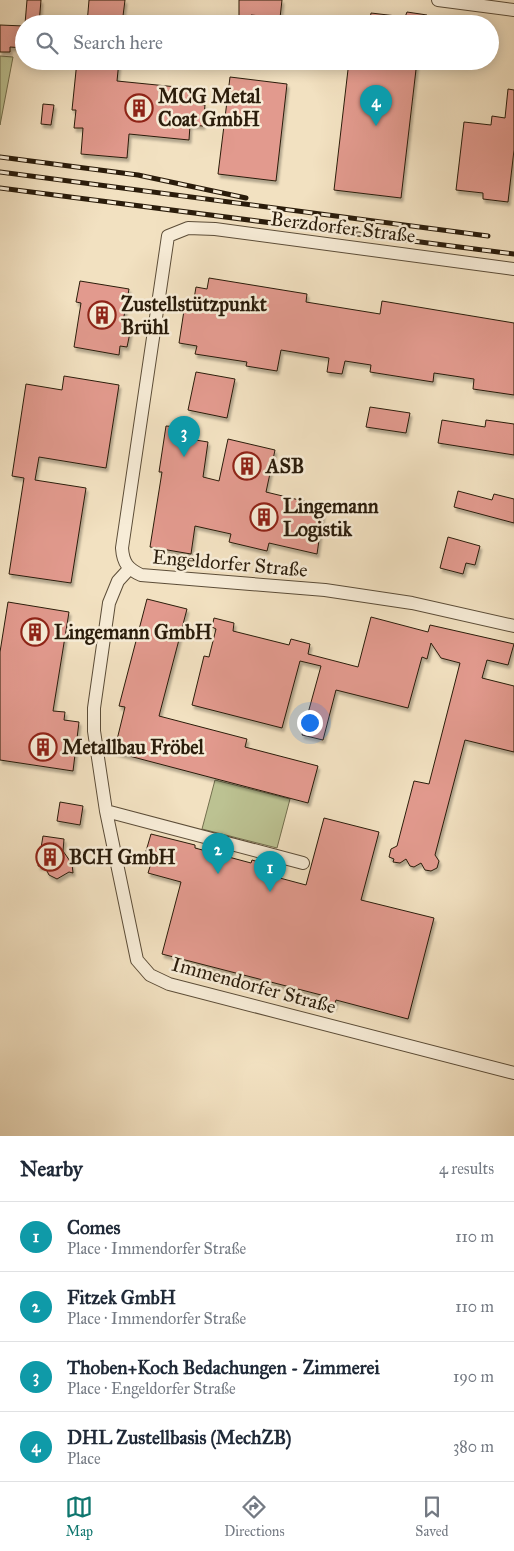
<!DOCTYPE html>
<meta charset="utf-8">
<style>
:root{--surface:#fff;--page:#f6f6f7;--text:#1f2937;--muted:#747a83;--line:#e0e1e3;--accent:#0f766e}
body{margin:0;font-family:"IM FELL Great Primer",serif;background:var(--page);color:var(--text)}
.you{position:absolute;left:309px;top:722px;width:18px;height:18px;margin:-12px;border:4px solid #fff;border-radius:50%;background:#1a73e8;box-shadow:0 0 0 8px #1a73e833}
.badge{display:grid;place-items:center;width:32px;height:32px;border-radius:50%;background:var(--accent);color:#fff;font-size:16px;font-weight:700}
.pin{position:absolute;translate:-50% -41px;filter:drop-shadow(0 1px 2px #0008)}
.pin::after{content:'';position:absolute;top:26px;width:18px;height:15px;background:inherit;clip-path:polygon(0 0,100% 0,50% 100%)}
.list{margin:0;padding:0;list-style:none}
h2{display:flex;justify-content:space-between;align-items:center;height:65px;margin:0;padding:0 20px;font-size:21px}
h2 small{font-size:16px;font-weight:400;color:var(--muted)}
.list li{display:grid;grid-template-columns:32px 1fr auto;gap:15px;align-items:center;box-sizing:border-box;height:70px;padding:0 20px;border-top:1px solid var(--line)}
.list b{display:block;font-size:19px;white-space:nowrap}
.list p{margin:0;font-size:16px;white-space:nowrap;color:var(--muted)}
.list em{font-size:16px;font-style:normal;color:var(--muted)}
.icon{flex:none;width:28px;height:28px;fill:none;stroke:currentColor;stroke-width:2;stroke-linecap:round;stroke-linejoin:round}
.map{position:relative;flex:none;width:514px;height:1136px;overflow:hidden}
.search{position:absolute;background:var(--surface);box-shadow:0 2px 12px #0003;left:15px;right:15px;top:15px;height:55px;display:flex;align-items:center;gap:12px;box-sizing:border-box;padding:0 18px;border-radius:28px;color:var(--muted);font-size:19px}
.sheet{height:345px;background:var(--surface)}
nav{display:flex;justify-content:space-around;align-items:center;box-sizing:border-box;height:70px;border-top:1px solid var(--line);background:var(--surface);font-size:14px;color:var(--muted)}
nav a{display:grid;justify-items:center;gap:2px}
nav .on{color:var(--accent)}
.map>svg:first-child{display:block}
</style>
<div class="map">
<svg width="514" height="1136" viewBox="0 0 514 1136">
<defs>
<filter id="shadow"><feDropShadow dx="2" dy="3.5" stdDeviation="1" flood-color="#0004"/></filter>
</defs>
<rect width="100%" height="100%" fill="#f2e1c1"/>
<filter id="stains"><feTurbulence type="fractalNoise" baseFrequency=".004" numOctaves="4"/><feColorMatrix values="0 0 0 0 .2 0 0 0 0 .09 0 0 0 0 .02 0 0 0 .5 -.17"/></filter>
<radialGradient id="worn" r=".72"><stop offset=".6" stop-color="#630" stop-opacity="0"/><stop offset="1" stop-color="#630" stop-opacity=".3"/></radialGradient>
<path fill="#bcc292" stroke="#736f4e" d="M0,56L13,57L0,125Z
M215,780L290,799L277,848L202,829Z"/>
<path fill="#e29a8e" stroke="#2a1c0b" filter="url(#shadow)" d="M27,0H41L39,24H25Z
M89,0H125L122,24H87Z
M239,0H282L280,18L251,15L249,24H239Z
M407,12L427,15L426,24H369L371,13L405,17Z
M0,25L24,26V48L10,47V52H0Z
M77,61H119L117,81L197,89L195,104L205,105L203,126L190,125L189,140L129,134L127,158L81,154L83,128H74L76,110H72Z
M349,61H417L401,198L334,190Z
M230,77L287,84L276,181L218,174Z
M508,89L514,90V150L508,202L483,199V193L456,190L464,122L491,125L492,116L505,118Z
M43,104L54,105L51,125L41,124Z
M209,278L307,294L306,302L380,314L382,301L514,323V395L473,389L474,379L434,373L433,382L370,372L371,365L345,361L342,374L327,372L329,358L281,350L277,371L246,366L247,362L195,354L197,346L179,343L185,304L193,305L196,287L207,289Z
M80,281L129,289L122,327L131,328L127,347L120,346L119,355L74,347L81,303L76,302Z
M196,372L235,379L227,418L188,410Z
M64,376L119,385L106,468L39,457L35,480L86,488L71,583L9,574L24,478L12,476L26,384L62,390Z
M370,407L410,413L406,433L366,427Z
M442,420L485,427L486,420L514,424V455L438,443Z
M166,426L178,427L177,437L208,442L203,477L219,481L228,439L275,450L266,492L324,506L317,554L269,543L267,551L229,542L231,534L195,526L191,554L150,547L162,472H159Z
M458,491L492,500L494,494L514,499V523L454,507Z
M448,537L480,546L475,565L466,563L463,574L440,568Z
M147,599L187,609L159,716L247,739L245,747L318,766L308,803L114,752L125,707L119,706Z
M8,602L69,612L53,711L65,712L64,720L79,722L73,771L0,760V652Z
M371,617L428,632L430,625L514,644L508,665L487,660L482,678L514,686V752L465,740L435,855L439,861L437,868L431,871L425,870L421,863L414,867L410,866L406,859L400,863L393,862L394,859L389,857L391,849L397,846L414,781L429,784L460,663L441,658L431,643L427,659L422,657L408,708L336,690L323,740L302,735L321,666L300,661L282,728L192,705L204,656L209,657L216,629L212,627L214,618L234,623L233,631L289,645L291,639L310,644L308,654L358,667Z
M60,802L83,806L80,825L57,821Z
M324,818L379,832L361,900L434,918L408,1019L336,1000L334,1007L323,1004L325,996L162,954L181,882L148,873L152,860L144,858L151,834L195,845V848L251,863L252,860L262,863L261,867L277,871L276,877L306,885Z
M43,836L64,839L63,851L72,864L73,873L69,872L57,879L49,875L45,867L38,866Z"/>
<g fill="none" stroke-linecap="round" stroke-linejoin="round">
<g stroke="#5c4d38" stroke-width="14">
<path id="street" d="M438,0L514,10
M514,269L215,229L188,228L168,236L122,548C123,563 128,569 141,575L325,590L412,603L514,626
M129,569L118,581L109,603L94,708V731L106,811L137,960L150,975L169,984L514,1073
M106,811L303,863"/>
</g>
<use href="#street" stroke="#f7ecd7" stroke-width="12"/>
<g stroke="#2a1c0b" stroke-width="5">
<path id="rail" d="M0,157L138,175L246,198
M0,172L488,236
M0,188L514,254"/>
</g>
<use href="#rail" stroke="#f7ecd7" stroke-width="3" stroke-dasharray="9" stroke-linecap="butt"/>
</g>
<defs>
<g id="building-ring" transform="scale(1.4375)"><circle r="9.5" fill="#f7ecd7" stroke="#8f2418" stroke-width="1.5"/><path d="M-4-6H4V6H1V3H-1V6H-4ZM-2.5-4.3h1.7v1.8h-1.7ZM.8-4.3h1.7v1.8H.8ZM-2.5-1h1.7V.8h-1.7ZM.8-1h1.7V.8H.8Z" fill="#8f2418"/></g>
</defs>
<g fill-rule="evenodd">
<use href="#building-ring" x="139" y="108"/>
<use href="#building-ring" x="102" y="315"/>
<use href="#building-ring" x="247" y="466"/>
<use href="#building-ring" x="264" y="517"/>
<use href="#building-ring" x="35" y="632"/>
<use href="#building-ring" x="43" y="747"/>
<use href="#building-ring" x="50" y="857"/>
</g>
<g text-anchor="middle" dominant-baseline="central" stroke-width="5" stroke-linejoin="round" paint-order="stroke">
<g font-size="20" font-weight="bold" fill="#2a1c0b" stroke="#f7ecd7" text-anchor="start">
<text x="158" y="96">MCG Metal<tspan x="158" dy="23">Coat GmbH</tspan></text>
<text x="121" y="304">Zustellstützpunkt<tspan x="121" dy="23">Brühl</tspan></text>
<text x="266" y="466">ASB</text>
<text x="283" y="506">Lingemann<tspan x="283" dy="23">Logistik</tspan></text>
<text x="54" y="632">Lingemann GmbH</text>
<text x="62" y="747">Metallbau Fröbel</text>
<text x="69" y="857">BCH GmbH</text>
</g>
<g font-size="20" fill="#2a1c0b" stroke="#f7ecd7">
<text transform="translate(343 227) rotate(7)">Berzdorfer Straße</text>
<text transform="translate(230 563) rotate(5)">Engeldorfer Straße</text>
<text transform="translate(254 985) rotate(15)">Immendorfer Straße</text>
</g>
</g>
<rect width="100%" height="100%" filter="url(#stains)"/>
<rect width="100%" height="100%" fill="url(#worn)"/>
</svg>
<div class="you"></div>
<div class="pin badge" style="left:270px;top:892px;background:#0f9aa8">1</div>
<div class="pin badge" style="left:218px;top:874px;background:#0f9aa8">2</div>
<div class="pin badge" style="left:184px;top:457px;background:#0f9aa8">3</div>
<div class="pin badge" style="left:376px;top:126px;background:#0f9aa8">4</div>
<div class="search"><svg class="icon" aria-label="search" viewBox="0 0 24 24"><circle cx="10" cy="10" r="6"/><path d="M15 15l6 6"/></svg>Search here</div>
</div>
<section class="sheet">
<h2>Nearby<small>4 results</small></h2>
<ul class="list">
<li><span class="badge" style="background:#0f9aa8">1</span><div><b>Comes</b><p>Place · Immendorfer Straße</p></div><em>110 m</em></li>
<li><span class="badge" style="background:#0f9aa8">2</span><div><b>Fitzek GmbH</b><p>Place · Immendorfer Straße</p></div><em>110 m</em></li>
<li><span class="badge" style="background:#0f9aa8">3</span><div><b>Thoben+Koch Bedachungen - Zimmerei</b><p>Place · Engeldorfer Straße</p></div><em>190 m</em></li>
<li><span class="badge" style="background:#0f9aa8">4</span><div><b>DHL Zustellbasis (MechZB)</b><p>Place</p></div><em>380 m</em></li>
</ul>
</section>
<nav>
<a class="on"><svg class="icon" aria-label="map" viewBox="0 0 24 24"><path d="M3 6l6-2 6 2 6-2v14l-6 2-6-2-6 2zM9 4v14M15 6v14"/></svg>Map</a>
<a><svg class="icon" aria-label="directions" viewBox="0 0 24 24"><path d="M12 3l9 9-9 9-9-9zM9 14v-3h6M13 9l2 2-2 2"/></svg>Directions</a>
<a><svg class="icon" aria-label="saved" viewBox="0 0 24 24"><path d="M7 4h10v16l-5-4-5 4z"/></svg>Saved</a>
</nav>
